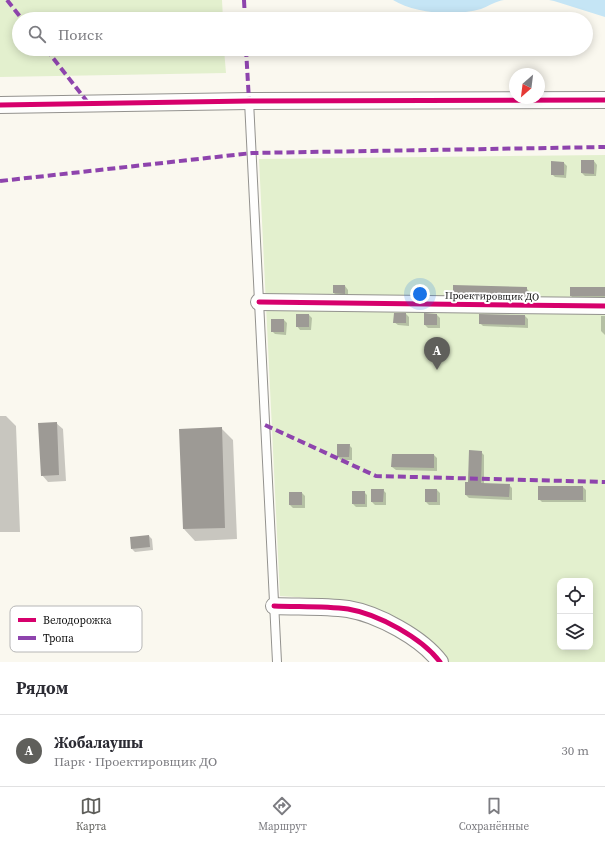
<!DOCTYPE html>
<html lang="ru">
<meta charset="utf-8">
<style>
:root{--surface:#fff;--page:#f2f2f3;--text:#2b2b33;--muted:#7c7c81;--line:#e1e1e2;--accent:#5f5f5b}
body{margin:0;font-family:"Source Serif 4",serif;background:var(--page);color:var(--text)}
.controls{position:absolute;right:12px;bottom:12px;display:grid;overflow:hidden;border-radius:8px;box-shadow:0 2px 10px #0003}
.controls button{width:36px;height:36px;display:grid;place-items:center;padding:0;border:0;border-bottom:1px solid var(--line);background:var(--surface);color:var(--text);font:20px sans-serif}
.compass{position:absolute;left:509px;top:68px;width:36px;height:36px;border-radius:50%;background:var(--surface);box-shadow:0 2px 10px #0003;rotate:208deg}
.you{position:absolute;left:420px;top:294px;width:14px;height:14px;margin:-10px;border:3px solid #fff;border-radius:50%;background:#1a73e8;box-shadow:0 0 0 6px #1a73e833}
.badge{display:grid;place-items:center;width:26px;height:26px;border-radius:50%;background:var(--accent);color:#fff;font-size:13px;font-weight:700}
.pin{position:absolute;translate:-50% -33px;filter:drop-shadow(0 1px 2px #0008)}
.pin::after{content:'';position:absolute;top:21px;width:14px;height:12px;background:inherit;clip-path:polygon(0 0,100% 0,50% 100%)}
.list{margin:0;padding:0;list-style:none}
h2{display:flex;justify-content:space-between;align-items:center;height:52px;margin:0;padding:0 16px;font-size:17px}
h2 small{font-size:13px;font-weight:400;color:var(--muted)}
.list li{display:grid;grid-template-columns:26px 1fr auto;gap:12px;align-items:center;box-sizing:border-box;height:72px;padding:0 16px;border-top:1px solid var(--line)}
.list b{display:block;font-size:15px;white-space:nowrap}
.list p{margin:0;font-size:13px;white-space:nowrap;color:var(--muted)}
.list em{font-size:13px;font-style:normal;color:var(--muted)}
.icon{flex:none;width:22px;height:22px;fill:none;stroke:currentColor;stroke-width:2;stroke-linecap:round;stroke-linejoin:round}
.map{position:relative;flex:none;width:605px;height:662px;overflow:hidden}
.search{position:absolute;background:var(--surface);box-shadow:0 2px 10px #0003;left:12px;right:12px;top:12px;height:44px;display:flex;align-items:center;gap:10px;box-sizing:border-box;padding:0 14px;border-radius:22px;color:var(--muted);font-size:15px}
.sheet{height:124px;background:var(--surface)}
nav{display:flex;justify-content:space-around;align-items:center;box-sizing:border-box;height:56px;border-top:1px solid var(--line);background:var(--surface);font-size:11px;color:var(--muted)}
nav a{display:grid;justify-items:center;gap:2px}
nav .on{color:var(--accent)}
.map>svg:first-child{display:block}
</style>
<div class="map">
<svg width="605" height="662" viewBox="0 0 605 662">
<rect width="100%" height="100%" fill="#faf8ef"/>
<path fill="#e3f0ce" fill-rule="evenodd" d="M0,0H222L223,19H19V49H224L226,73L0,77Z
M605,155V662H449L339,600L280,596L259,159ZM560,581H590V647H560Z"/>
<path fill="#c5e5f5" d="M393,0H504C496,1 489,6 481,9C456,16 415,14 393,0Z
M549,0H605V17L554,1Z"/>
<path fill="#0003" d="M594,161L597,165L596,176H585L582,173Z
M564,163L567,166L566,178L555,177L552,174Z
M334,286H345L348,290V296H337L334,293Z
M526,288L529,291V298L457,297L454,294Z
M605,288V300L574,299L571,296Z
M406,314L409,317V326L398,325L394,322Z
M309,315L312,318L311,330H300L297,326Z
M437,315L440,318V328H428L425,325Z
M480,315L525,316L528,319V328L483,326L480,323Z
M601,316H605V335L601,331Z
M284,320L287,323L286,335L275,334L272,331Z
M0,416H6L16,426L20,532H0Z
M56,423L63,429L66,481L48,482L42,475Z
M221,428L233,440L237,539L195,541L184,529L180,430Z
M349,445L352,448V460H341L338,457Z
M481,452L484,455V484L509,485L512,488V500L469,498L466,495Z
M434,455L437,458V471L396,470L392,467Z
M583,487L586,490V502H542L539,499Z
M383,490L386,493V505H375L372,502Z
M426,490H437L440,493V505H429L426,502Z
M364,492L367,495V507H356L353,504Z
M302,493L305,496V508H293L290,505Z
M149,536L152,539L153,550L135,552L132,549Z"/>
<path fill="#9d9a95" d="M581,160H594V174L581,173Z
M551,161L564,162V175H551Z
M333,285H345V294L333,293Z
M453,285L527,287V296L453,295Z
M570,287H605V296H570Z
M394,313H406V323H393Z
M424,313L437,314V325H424Z
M296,314H309V327H296Z
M479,314L525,315V325L479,324Z
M271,319H284V332H271Z
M57,422L59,475L41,476L38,423Z
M222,427L225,528L183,529L179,429Z
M337,444H350L349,457H337Z
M469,450L482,451L481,483L510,484L509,497L465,495V482H468Z
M392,454H434V468L391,467Z
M538,486H583V500H538Z
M371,489H384L383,502H371Z
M425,489H437V502H425Z
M352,491H365V504H352Z
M289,492H302V505H289Z
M149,535L150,547L131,549L130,537Z"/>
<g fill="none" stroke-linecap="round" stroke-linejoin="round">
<g stroke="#93928e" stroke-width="10">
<path id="lane" d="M249,101L277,662"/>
</g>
<g stroke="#93928e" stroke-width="18">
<path id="street" d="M0,105L249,101L605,100
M259,302L605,306
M274,606C299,607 324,606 348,609C378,614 422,638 440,662"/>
</g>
<use href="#lane" stroke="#fefefd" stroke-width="8"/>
<use href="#street" stroke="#fefefd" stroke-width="16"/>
<path stroke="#8e44ad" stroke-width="4" stroke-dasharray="8 4" stroke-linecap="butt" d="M7,0L22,19
M244,0L245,19
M46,49L89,104
M246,49L249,101
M0,181L252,153L605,147
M265,425L376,476L605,482"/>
<g stroke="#fff" stroke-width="8">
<path id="cycleway" d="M0,105L249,101L605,100
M259,302L605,306
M274,606C299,607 324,606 348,609C378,614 422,638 440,662"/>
</g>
<use href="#cycleway" stroke="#d6006c" stroke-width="5"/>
</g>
<g text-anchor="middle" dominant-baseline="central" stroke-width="4" stroke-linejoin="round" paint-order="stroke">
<g font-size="10" fill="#0c0c0c" stroke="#fff">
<text transform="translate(492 296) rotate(1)">Проектировщик ДО</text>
</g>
</g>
<rect x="10" y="606" width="132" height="46" rx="6" fill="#fff" stroke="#b6b6b6" stroke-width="1"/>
<rect x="18" y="618" width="18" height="4" fill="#d6006c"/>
<rect x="18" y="636" width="18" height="4" fill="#8e44ad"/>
<g font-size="11" fill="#0c0c0c">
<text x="43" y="624">Велодорожка</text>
<text x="43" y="642">Тропа</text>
</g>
</svg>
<div class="controls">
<button><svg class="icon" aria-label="locate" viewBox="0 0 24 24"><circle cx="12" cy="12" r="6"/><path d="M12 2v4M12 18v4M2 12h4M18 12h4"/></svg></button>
<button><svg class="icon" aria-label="layers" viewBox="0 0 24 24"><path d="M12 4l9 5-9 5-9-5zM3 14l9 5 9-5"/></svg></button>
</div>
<svg class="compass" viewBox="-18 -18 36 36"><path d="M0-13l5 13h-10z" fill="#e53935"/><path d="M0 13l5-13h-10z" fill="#7c7c81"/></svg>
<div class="you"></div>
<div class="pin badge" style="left:437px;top:370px">A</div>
<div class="search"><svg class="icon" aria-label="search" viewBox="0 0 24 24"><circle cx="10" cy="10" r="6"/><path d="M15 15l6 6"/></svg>Поиск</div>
</div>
<section class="sheet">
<h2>Рядом<small></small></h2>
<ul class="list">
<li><span class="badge">A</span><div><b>Жобалаушы</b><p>Парк · Проектировщик ДО</p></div><em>30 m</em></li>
</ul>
</section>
<nav>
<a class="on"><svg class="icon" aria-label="map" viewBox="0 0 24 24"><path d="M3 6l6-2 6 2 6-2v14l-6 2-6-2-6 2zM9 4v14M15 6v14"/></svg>Карта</a>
<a><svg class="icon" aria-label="directions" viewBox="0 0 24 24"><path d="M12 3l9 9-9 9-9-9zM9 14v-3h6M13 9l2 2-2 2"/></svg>Маршрут</a>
<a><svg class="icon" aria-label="saved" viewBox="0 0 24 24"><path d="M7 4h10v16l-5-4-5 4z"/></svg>Сохранённые</a>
</nav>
